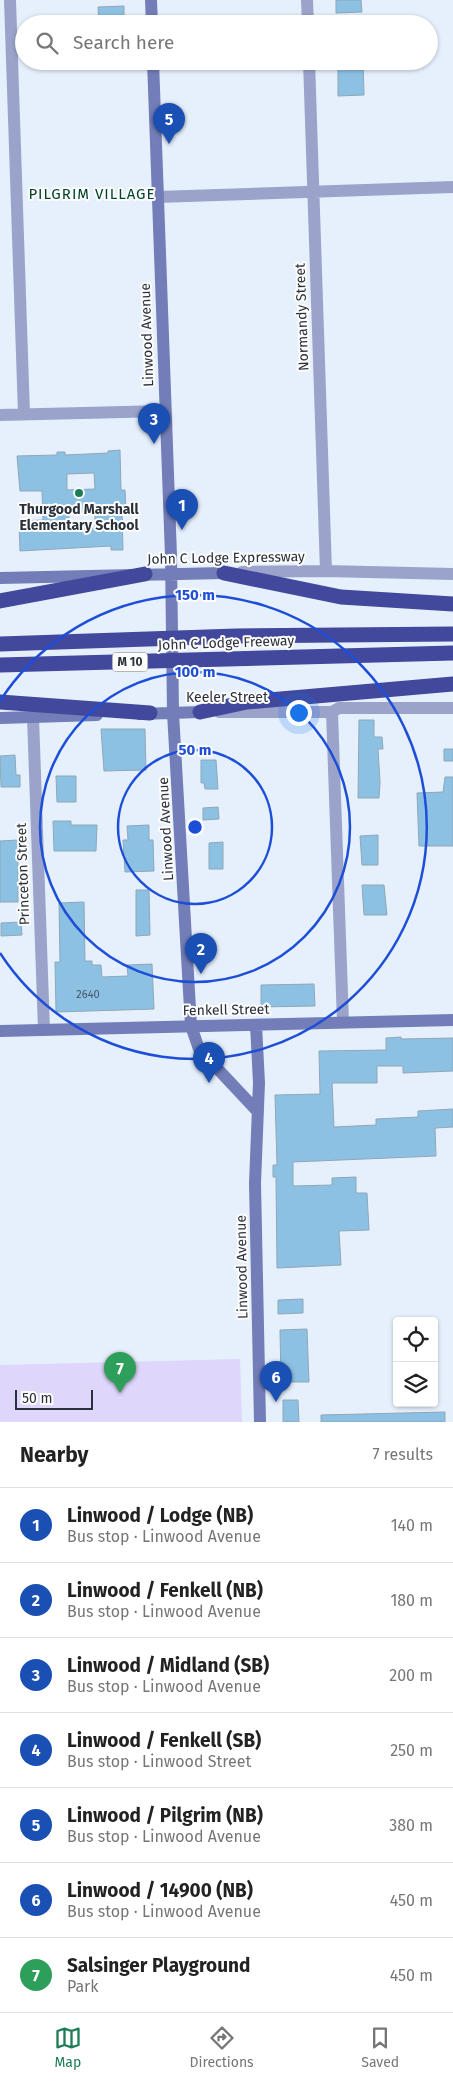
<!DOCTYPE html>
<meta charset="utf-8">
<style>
:root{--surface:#fff;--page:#f2f2f2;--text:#222;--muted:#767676;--line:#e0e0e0;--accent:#1e7d54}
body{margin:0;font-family:"Fira Sans",sans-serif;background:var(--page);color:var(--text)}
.controls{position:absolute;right:15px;bottom:15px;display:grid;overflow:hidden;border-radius:5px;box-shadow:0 1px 4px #0004}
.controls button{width:45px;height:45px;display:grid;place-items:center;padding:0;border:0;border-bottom:1px solid var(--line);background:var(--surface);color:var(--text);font:25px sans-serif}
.scale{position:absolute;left:15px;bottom:12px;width:78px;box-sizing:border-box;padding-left:5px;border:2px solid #2b313a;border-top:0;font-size:14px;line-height:18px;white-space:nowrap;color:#2b313a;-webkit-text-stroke:4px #fcfcfc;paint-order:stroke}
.you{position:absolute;left:298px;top:712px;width:18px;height:18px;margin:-12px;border:4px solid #fff;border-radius:50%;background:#1a73e8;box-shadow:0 0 0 8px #1a73e833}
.badge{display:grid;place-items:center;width:32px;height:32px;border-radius:50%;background:var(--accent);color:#fff;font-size:16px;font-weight:700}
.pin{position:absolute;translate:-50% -41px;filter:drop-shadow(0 1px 2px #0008)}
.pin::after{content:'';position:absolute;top:26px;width:18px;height:15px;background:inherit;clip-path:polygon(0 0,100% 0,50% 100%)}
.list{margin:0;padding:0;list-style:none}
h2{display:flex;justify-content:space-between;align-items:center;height:65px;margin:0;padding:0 20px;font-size:21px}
h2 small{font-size:16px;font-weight:400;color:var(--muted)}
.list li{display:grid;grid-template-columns:32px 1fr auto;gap:15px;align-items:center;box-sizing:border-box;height:75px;padding:0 20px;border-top:1px solid var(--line)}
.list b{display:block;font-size:19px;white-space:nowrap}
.list p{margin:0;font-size:16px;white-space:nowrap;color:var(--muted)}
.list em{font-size:16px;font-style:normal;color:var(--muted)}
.icon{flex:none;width:28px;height:28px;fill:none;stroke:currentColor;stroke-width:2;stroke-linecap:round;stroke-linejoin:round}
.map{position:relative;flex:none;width:453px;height:1422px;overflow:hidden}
.search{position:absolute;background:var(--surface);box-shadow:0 1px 4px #0004;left:15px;right:15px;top:15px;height:55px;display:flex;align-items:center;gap:12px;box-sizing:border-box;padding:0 18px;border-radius:28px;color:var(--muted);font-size:19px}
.sheet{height:590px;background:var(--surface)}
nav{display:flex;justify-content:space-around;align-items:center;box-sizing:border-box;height:70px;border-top:1px solid var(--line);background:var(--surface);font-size:14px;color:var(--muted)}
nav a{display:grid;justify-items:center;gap:2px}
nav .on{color:var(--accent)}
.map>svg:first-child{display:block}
</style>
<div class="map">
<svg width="453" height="1422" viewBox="0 0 453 1422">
<rect width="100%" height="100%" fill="#e6f0fd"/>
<path fill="#dfd6fc" d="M240,1359L242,1422H0V1365Z"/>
<path fill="#8dc1e3" stroke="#8fa7b6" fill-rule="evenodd" d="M336,0H361L362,12L336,13Z
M124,6V24H99L98,7Z
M338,61H363L364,95L338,96Z
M120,450L121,490H125L126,510H122L123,550H111V546L20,551L19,521L43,520L42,491H20L17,456L57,455V452H65V455L108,453V451ZM94,473L95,489L67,490V474ZM95,512V528L69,529V513Z
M359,720H374V737H382L383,749H378L380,782L379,798H358Z
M101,729H145L146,770L104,771Z
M444,749H453V761H444Z
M15,755L16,775H20V787H1L0,756Z
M201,760H216L218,789H205L204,783H201Z
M56,776H76V802H57Z
M445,777H453V846H419L417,793L443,792Z
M218,807L219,819L203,820V808Z
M53,821H71V825H97L96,851H54Z
M149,825V840H153L154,871L125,872L123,840H128L127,826Z
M378,835V865H362L360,836Z
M18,840V902H0V841Z
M223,842V869H209V843Z
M362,885H384L387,915H364Z
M136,890H149L150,935L136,936Z
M84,902L85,961H92V965H101L102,977L128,976L127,965L152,964L154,1009L56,1012L55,962H60L59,903Z
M21,922L22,935L1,936V923Z
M314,984L315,1006L261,1007V985Z
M401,1037V1039L453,1038V1071L403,1073V1066H377V1083H332L334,1127L376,1125V1119L418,1117V1111L453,1109V1127L435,1128L436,1156L293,1162V1186L332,1185V1178L356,1177V1193H367L369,1230L339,1231L341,1265L277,1268L276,1177H273V1165H277L275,1095L320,1094L319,1051L386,1050V1038Z
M303,1299V1313L278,1314V1300Z
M307,1329L309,1382H281L280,1330Z
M283,1400H298L299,1422H283Z
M445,1412V1422H321V1415Z"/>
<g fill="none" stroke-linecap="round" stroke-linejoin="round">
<path stroke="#9ba3cb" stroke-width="12" d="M10,0L24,414
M307,0L308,24
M309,61L326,571
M157,197L453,187
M0,415L165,411
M242,572L326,571L453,574
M219,712H332L339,708H453
M332,712L343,1022
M33,717L44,1030"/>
<path stroke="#737db8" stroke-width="12" d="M151,0L152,24
M153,61L171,556L173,713L191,1026L199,1049L258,1112
M0,578L224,573
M140,714L200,712
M0,718L97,715
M256,1025L259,1083L255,1183L260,1422
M0,1031L453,1020"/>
<path stroke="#42489b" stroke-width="15" d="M224,573L341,597L453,604
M0,601L145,574
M0,644L236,636L453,634
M0,665L453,653
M0,702L150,713
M200,712L247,702L453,684"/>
</g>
<g fill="none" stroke="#1d4ed8" stroke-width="2.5">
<circle cx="195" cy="827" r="77"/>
<circle cx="195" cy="827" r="155"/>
<path d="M0 701A232 232 0 1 1 0 953"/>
</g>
<circle fill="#1e7d54" stroke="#fcfcfc" stroke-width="2" cx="79" cy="493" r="5"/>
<g text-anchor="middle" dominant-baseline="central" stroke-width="4" stroke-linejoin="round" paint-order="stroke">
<g font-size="11" fill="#445564">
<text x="88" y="994">2640</text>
</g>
<rect fill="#fcfcfc" stroke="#6a6e74" stroke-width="1" x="112.5" y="652.5" width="35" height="19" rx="4"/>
<g font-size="12" font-weight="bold" fill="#2b313a">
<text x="130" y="662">M 10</text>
</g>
<g font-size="14" fill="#2b313a" stroke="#fcfcfc">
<text transform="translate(302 317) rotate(-92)">Normandy Street</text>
<text transform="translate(147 335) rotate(-92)">Linwood Avenue</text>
<text transform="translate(226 558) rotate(-1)">John C Lodge Expressway</text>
<text transform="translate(226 643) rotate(-2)">John C Lodge Freeway</text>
<text x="227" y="697">Keeler Street</text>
<text transform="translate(166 829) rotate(-93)">Linwood Avenue</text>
<text transform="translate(23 874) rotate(-92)">Princeton Street</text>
<text transform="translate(226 1010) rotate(-1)">Fenkell Street</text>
<text transform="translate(242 1267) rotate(-91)">Linwood Avenue</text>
</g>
<g font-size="14" font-weight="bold" fill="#2b313a" stroke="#fcfcfc">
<text x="79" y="509">Thurgood Marshall<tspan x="79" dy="16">Elementary School</tspan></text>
</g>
<g font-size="15" letter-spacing="1" fill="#00452a" stroke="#fcfcfc">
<text x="92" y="194">PILGRIM VILLAGE</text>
</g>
</g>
<circle cx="195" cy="827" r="8" fill="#1d4ed8" stroke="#fcfcfc" stroke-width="2.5"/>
<g font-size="15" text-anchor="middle" font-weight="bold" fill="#1d4ed8" stroke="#fcfcfc" stroke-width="4" stroke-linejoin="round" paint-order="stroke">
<text x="195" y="600">150 m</text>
<text x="195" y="677">100 m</text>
<text x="195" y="755">50 m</text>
</g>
</svg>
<div class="controls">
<button><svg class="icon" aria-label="locate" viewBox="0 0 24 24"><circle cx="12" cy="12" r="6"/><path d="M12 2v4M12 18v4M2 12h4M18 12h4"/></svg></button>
<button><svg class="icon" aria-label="layers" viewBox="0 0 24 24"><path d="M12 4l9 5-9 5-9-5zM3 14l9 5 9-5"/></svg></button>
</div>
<div class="scale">50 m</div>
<div class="you"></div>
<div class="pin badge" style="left:182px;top:530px;background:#1a4fb4">1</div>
<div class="pin badge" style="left:201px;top:974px;background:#1a4fb4">2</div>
<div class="pin badge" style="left:154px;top:444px;background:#1a4fb4">3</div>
<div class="pin badge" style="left:209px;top:1083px;background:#1a4fb4">4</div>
<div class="pin badge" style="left:169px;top:144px;background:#1a4fb4">5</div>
<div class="pin badge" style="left:276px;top:1402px;background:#1a4fb4">6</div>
<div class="pin badge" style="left:120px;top:1393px;background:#2e9e5b">7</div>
<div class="search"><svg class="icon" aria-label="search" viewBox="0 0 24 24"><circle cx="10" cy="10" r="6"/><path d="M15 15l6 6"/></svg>Search here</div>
</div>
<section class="sheet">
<h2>Nearby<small>7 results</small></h2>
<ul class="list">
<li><span class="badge" style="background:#1a4fb4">1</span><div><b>Linwood / Lodge (NB)</b><p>Bus stop · Linwood Avenue</p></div><em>140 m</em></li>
<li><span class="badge" style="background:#1a4fb4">2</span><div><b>Linwood / Fenkell (NB)</b><p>Bus stop · Linwood Avenue</p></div><em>180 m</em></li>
<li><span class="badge" style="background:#1a4fb4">3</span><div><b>Linwood / Midland (SB)</b><p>Bus stop · Linwood Avenue</p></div><em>200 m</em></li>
<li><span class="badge" style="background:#1a4fb4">4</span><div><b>Linwood / Fenkell (SB)</b><p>Bus stop · Linwood Street</p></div><em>250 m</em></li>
<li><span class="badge" style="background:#1a4fb4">5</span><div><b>Linwood / Pilgrim (NB)</b><p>Bus stop · Linwood Avenue</p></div><em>380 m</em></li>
<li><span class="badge" style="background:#1a4fb4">6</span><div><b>Linwood / 14900 (NB)</b><p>Bus stop · Linwood Avenue</p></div><em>450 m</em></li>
<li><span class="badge" style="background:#2e9e5b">7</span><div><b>Salsinger Playground</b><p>Park</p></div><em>450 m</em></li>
</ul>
</section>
<nav>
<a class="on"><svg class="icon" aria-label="map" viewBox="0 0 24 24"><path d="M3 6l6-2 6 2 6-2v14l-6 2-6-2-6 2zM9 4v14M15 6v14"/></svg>Map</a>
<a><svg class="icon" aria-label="directions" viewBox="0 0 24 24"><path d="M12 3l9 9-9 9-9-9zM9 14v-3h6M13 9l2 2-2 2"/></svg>Directions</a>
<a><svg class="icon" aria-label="saved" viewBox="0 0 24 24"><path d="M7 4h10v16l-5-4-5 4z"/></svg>Saved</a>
</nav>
